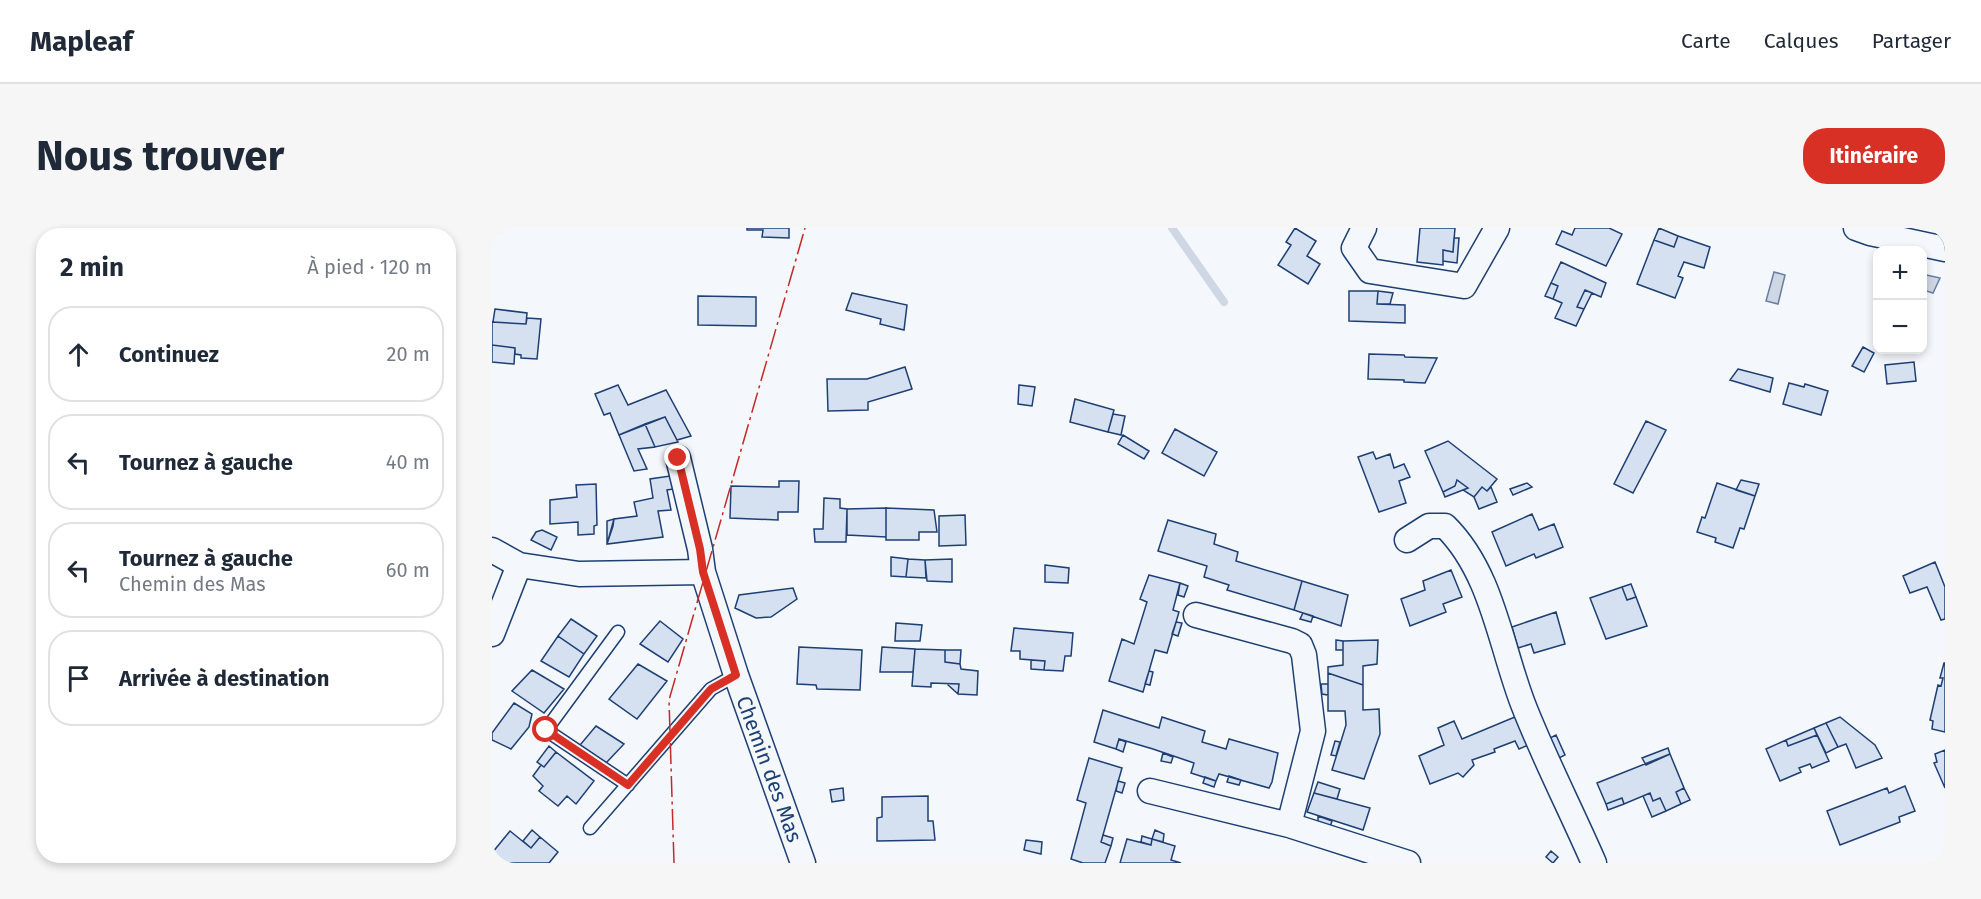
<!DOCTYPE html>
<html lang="fr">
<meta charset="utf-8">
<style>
:root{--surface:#fff;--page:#f6f6f7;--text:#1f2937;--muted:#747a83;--line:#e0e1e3;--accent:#d93025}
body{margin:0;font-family:"Fira Sans",sans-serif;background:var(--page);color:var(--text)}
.controls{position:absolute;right:18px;top:18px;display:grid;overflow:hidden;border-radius:12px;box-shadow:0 3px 9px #0003}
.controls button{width:54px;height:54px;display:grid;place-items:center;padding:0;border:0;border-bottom:2px solid var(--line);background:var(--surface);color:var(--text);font:30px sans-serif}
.stop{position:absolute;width:18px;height:18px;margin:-14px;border:4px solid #d93025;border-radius:50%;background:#fff}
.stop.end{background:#d93025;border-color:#fff;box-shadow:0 2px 6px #0008}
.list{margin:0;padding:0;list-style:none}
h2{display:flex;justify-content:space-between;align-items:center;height:78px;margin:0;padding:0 24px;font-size:26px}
h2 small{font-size:20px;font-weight:400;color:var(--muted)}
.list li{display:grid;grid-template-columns:39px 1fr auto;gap:18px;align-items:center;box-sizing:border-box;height:96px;margin:0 12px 12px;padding:0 12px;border:2px solid var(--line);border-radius:24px}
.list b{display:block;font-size:22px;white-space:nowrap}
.list p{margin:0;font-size:20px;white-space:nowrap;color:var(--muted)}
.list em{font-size:20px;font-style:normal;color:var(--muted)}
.icon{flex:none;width:33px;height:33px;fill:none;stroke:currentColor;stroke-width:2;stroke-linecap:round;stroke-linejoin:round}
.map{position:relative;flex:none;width:1453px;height:635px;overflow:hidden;border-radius:24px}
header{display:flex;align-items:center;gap:36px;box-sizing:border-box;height:84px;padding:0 30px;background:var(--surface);border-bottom:2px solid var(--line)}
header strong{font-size:28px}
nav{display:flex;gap:33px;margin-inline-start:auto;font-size:21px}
.intro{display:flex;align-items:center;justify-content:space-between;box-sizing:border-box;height:144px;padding:0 36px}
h1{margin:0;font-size:42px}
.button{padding:15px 27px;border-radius:24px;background:var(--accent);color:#fff;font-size:21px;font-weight:700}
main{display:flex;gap:36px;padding:0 36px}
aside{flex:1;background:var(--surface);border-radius:24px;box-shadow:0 3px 9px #0003}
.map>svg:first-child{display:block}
</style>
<header>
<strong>Mapleaf</strong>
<nav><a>Carte</a><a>Calques</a><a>Partager</a></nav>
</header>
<div class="intro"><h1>Nous trouver</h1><a class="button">Itinéraire</a></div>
<main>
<aside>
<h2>2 min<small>À pied · 120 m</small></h2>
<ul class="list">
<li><svg class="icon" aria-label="ahead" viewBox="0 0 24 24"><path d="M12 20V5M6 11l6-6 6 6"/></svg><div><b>Continuez</b></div><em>20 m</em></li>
<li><svg class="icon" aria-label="left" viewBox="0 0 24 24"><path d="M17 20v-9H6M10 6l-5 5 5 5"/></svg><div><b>Tournez à gauche</b></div><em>40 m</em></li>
<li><svg class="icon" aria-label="left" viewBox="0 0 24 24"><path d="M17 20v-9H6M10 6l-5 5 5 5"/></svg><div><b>Tournez à gauche</b><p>Chemin des Mas</p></div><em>60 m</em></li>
<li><svg class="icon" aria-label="arrive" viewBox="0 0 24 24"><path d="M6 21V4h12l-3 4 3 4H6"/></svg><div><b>Arrivée à destination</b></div></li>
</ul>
</aside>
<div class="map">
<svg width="1453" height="635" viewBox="0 0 1453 635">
<rect width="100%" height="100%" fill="#f4f7fb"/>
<path fill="#cfd7e4" stroke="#687fa3" stroke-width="1.5" d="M1282,44L1293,47L1286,76L1274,73Z
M1430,46L1448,50L1441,65L1431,62Z"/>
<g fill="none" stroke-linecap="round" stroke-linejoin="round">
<path stroke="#cfd7e4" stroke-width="8" d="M680,0L732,74"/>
</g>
<path fill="#d5e0f0" stroke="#1d3f73" stroke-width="1.5" d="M255,0H297V10L270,9L271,2H255Z
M803,0L824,13L815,28L828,36L816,56L786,37L799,17L794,14Z
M928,0H963L961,24L951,22V37L925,34Z
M1083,0H1117L1130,6L1114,38L1064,16L1070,3L1080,7Z
M1167,0L1186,8L1182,19L1162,12Z
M1186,8L1218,19L1212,40L1192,34L1186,48L1191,50L1183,70L1145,56L1162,12L1182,19Z
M962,10H967L965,35L951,33V22L961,24Z
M1069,34L1114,55L1109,69L1093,62L1085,79L1092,81L1084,98L1063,90L1070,75L1061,71L1066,58L1059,55Z
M1059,55L1066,58L1061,71L1053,68Z
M1093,62L1100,65L1092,81L1085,79Z
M857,63H886L885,76L913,77V95L857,93Z
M886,63L901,65L898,76H885Z
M360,65L415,77L412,102L388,96L389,91L354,82Z
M206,68L264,69V98L206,97Z
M3,81L35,85L34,96L1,94Z
M35,90L49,91L45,131L29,130V127L23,126V120L0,117V94L34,96Z
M0,117L23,120L22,136L0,134Z
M1371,119L1382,125L1372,144L1360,138Z
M877,126L912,127L913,129L945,130L933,155L912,154V152L876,151Z
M1422,134L1424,153L1395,156L1393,137Z
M413,139L420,161L376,174V182L336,183L335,151H375Z
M1246,141L1281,150L1278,164L1238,152Z
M1297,155L1312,159L1313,156L1336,163L1329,187L1291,176Z
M126,157L136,177L174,162L199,208L185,212L173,189L127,207L118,185L112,187L103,166Z
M527,157L543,159L540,178L526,176Z
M583,171L622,182L616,204L578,194Z
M621,186L633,188L629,207L616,204Z
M173,189L186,214L163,219L153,196Z
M1154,193L1174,202L1141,265L1122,256Z
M153,196L163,219L146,221L155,241L142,243L127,207Z
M683,201L725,224L712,248L670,225Z
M631,207L657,223L652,231L626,216Z
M956,213L1005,251L995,263L990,259L982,269L971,262L976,260L965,252L963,258L951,264L933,223Z
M881,224L884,231L898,226L902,240L912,236L918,249L907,253L914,275L887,284L866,229Z
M178,248L182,261L175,262L179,282L166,283L171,309L115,316L122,291L145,288L142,274L161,270L158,251Z
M965,252L976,260L953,269L951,264L963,258Z
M1249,252L1267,256L1263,268L1244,262Z
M287,253H307L306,284H286V292L238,290L239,258L287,259Z
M1035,255L1040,259L1021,267L1018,261Z
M1225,255L1263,268L1252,301L1248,300L1241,320L1223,314L1224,310L1205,304L1210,289L1213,290Z
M104,256L105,297L102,298V306L86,307V294L58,296V272L85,269L84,257Z
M990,259L995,263L999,259L1005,274L987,281L982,269Z
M332,270L348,271V280L355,281L354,314H323L322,301H331Z
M394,280L442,282L445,304H427V312H394Z
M394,280V309L355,307V281Z
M1040,286L1047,302L1062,296L1071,319L1044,330L1042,326L1014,338L1000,304Z
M473,287L474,317L447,318V288Z
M122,291L121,298L115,316V293Z
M676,292L724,306L722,316L746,324L744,333L810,353L802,382L735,362L737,357L712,349L715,338L666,323Z
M50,302L65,309L59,322L39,312L44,304Z
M399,329L416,331L414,349L399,348Z
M416,331L433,332L434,350L414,349Z
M460,331V354L435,353L433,332Z
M1443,334L1453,359V391L1449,392L1435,359L1418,365L1411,348Z
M553,337L577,340L576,355L553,354Z
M959,342L970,369L951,376L954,384L918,398L909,371L933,362L931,353Z
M657,347L688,355L681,382L687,384L675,425L663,422L651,464L617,453L630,411L642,416L655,374L648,371Z
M810,353L856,367L849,398L802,382Z
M688,355L696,358L692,369L686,367Z
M1139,356L1144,369L1135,372L1130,359Z
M1130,359L1135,372L1144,369L1155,398L1114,411L1098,370Z
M301,360L305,371L279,389L264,390L243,380L247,367Z
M1064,384L1073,416L1042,425L1039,416L1026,420L1020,399Z
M811,385L821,388L819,394L808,391Z
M79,391L105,408L92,426L66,408Z
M168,393L191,411L176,434L148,416Z
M684,394L690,395L686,408L680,406Z
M404,395L430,397L428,413H403Z
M522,400L581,405L579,428H573L571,443L552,442L553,433L528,431V423H519Z
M66,408L92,426L77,449L49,433Z
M844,412L851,413V422H844Z
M886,412L885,436L871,438V457L836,445V439L851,437V413Z
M307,419L370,422L368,462L325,461L324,457L305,456Z
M390,419L423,421L421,444H388Z
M423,421L453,422V434L468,436L469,441L486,443L485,467L466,466L467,456L439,455V459L420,458Z
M453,422H469L468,436L453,434Z
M539,432L553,433L552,442L539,441Z
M1452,435H1453V504L1440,501L1441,493L1438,492L1446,457L1449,458L1451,450H1448Z
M146,436L175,453L145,491L117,471Z
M40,442L72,461L52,485L20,463Z
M657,443L661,444L658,457L653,456Z
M836,445L871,457V482L887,481L888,506L872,551L840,542L854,497L853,483H836Z
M455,456H467L466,466Z
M829,456H836V467L830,466Z
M22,475L40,486L37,499L19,521L0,512V505Z
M611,482L667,500L670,489L713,503L710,514L734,521L737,511L786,525L780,554L777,560L727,546L724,553L699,545L702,535L661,521L627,511L624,521L602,514Z
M1030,486L1041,515L1027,521L1023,513L1002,521L1003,524L980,532L982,537L971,549L966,545L938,556L927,528L952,517L946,500L962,493L970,511Z
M1348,489L1383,517L1390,530L1364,540L1354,516L1346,519L1334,495Z
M1334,495L1346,519L1334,525L1322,500Z
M104,498L132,516L114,535L88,517Z
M1322,500L1325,507L1296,518L1294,512Z
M1064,507L1073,527L1061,533L1052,513Z
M1325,507L1337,533L1320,540L1318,536L1307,540L1309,544L1288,553L1274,521L1294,512L1296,518Z
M627,511L634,514L631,524L624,521Z
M843,513L848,514L844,528L839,527Z
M57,518L64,524L52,539L45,534Z
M1176,520L1178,526L1154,537L1150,530Z
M1453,522V560L1442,535L1445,534L1443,526Z
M64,524L102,553L84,576L75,568L66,578L47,563L51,558L41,548L49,537L52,539Z
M671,525L681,529L679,535L669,533Z
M1178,526L1192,560L1184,564L1189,576L1174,583L1168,570L1161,573L1158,565L1132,576L1130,570L1114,576L1105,555Z
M597,530L630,540L609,614L619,618L613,635H591L579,631L594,575L585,572Z
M737,548L749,552L747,557L735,554Z
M713,549L724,553L722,559L711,555Z
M626,553L633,555L630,565L624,563Z
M826,554L848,561L845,571L822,565Z
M1413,558L1423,583L1407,589L1408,594L1348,617L1335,583L1395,560L1397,565Z
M351,560L352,572L340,574L338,562Z
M1192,560L1198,572L1189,576L1184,564Z
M822,565L878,580L871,602L815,584Z
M1158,565L1161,573L1168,570L1174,583L1160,589L1151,568Z
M436,568V593H441L443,612L385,613V590L390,589V569Z
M1130,570L1132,576L1116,582L1114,576Z
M826,588L840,593L838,599L826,596Z
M40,602L48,609L39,620L31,613Z
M663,602L672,606L671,614L660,611Z
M18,603L39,620L48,609L66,624L57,635H0V625Z
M611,607L621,610L619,618L609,614Z
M650,608L660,611L659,617L649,614Z
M635,611L659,617L660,611L683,618L679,632L689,635H628Z
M534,612L550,614L549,626L532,622Z
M1059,623L1066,629L1061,635L1054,629Z"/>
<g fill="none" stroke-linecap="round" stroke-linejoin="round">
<g stroke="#1d3f73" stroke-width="15">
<path id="service" d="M126,404L54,502L136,557
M98,600L219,461L244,447"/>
</g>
<g stroke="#1d3f73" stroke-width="27">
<path id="minor" d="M872,0L862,20L878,43L972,58L1005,0
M1364,0L1378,5L1453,21
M186,230L208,321L211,344
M915,312L937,298H953C1000,344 1008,416 1031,476C1052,530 1079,582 1102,635
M0,322L27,337L87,346L211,344L244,447L311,635
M704,387L800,413L808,417L812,427L821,503L797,597
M0,406L27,337
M658,563L797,597L916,635"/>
</g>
<use href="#service" stroke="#f4f7fb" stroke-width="12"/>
<use href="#minor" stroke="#f4f7fb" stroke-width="24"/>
<path stroke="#c62828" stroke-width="1.5" stroke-dasharray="21 4.5 3 4.5" stroke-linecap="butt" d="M182,635L177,472L313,0"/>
</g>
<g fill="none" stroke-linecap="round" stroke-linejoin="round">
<path stroke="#d93025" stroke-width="8" d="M54,502L136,557L219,461L244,447L211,344L208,321L186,230"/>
</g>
<g text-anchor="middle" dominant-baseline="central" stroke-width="4.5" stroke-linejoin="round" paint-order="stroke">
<g font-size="21" fill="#1d3f73" stroke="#f4f7fb">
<text transform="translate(277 541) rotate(70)">Chemin des Mas</text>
</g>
</g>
</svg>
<div class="controls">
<button>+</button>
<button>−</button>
</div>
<div class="stop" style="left:54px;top:502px"></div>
<div class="stop end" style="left:186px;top:230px"></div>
</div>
</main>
